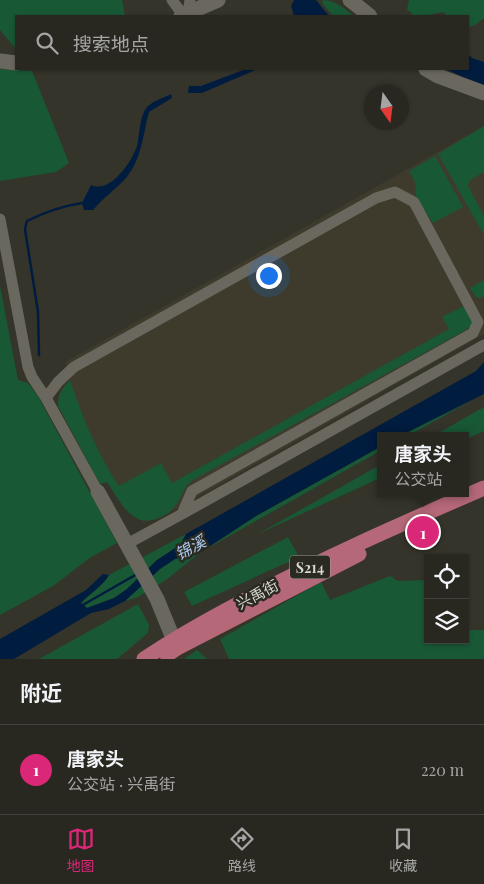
<!DOCTYPE html>
<html lang="zh">
<meta charset="utf-8">
<style>
:root{--surface:#282720;--page:#34332d;--text:#f1f3f6;--muted:#a5a5a5;--line:#44443e;--accent:#db2777}
body{margin:0;font-family:"Playfair Display","Noto Sans SC",serif;background:var(--page);color:var(--text)}
.controls{position:absolute;right:15px;bottom:15px;display:grid;overflow:hidden;border-radius:0px;box-shadow:0 1px 4px #0004}
.controls button{width:45px;height:45px;display:grid;place-items:center;padding:0;border:0;border-bottom:1px solid var(--line);background:var(--surface);color:var(--text);font:25px sans-serif}
.compass{position:absolute;left:364px;top:85px;width:45px;height:45px;border-radius:50%;background:var(--surface);box-shadow:0 1px 4px #0004;rotate:166deg}
.you{position:absolute;left:268px;top:275px;width:18px;height:18px;margin:-12px;border:4px solid #fff;border-radius:50%;background:#1a73e8;box-shadow:0 0 0 8px #1a73e833}
.badge{display:grid;place-items:center;width:32px;height:32px;border-radius:50%;background:var(--accent);color:#fff;font-size:16px;font-weight:700}
.pin{position:absolute;translate:-50% -50%;border:2px solid #fff;box-shadow:0 1px 5px #0006}
.popup{position:absolute;left:377px;top:432px;width:92px;height:65px;box-sizing:border-box;display:grid;place-content:center;border-radius:0px;background:var(--surface);filter:drop-shadow(0 1px 4px #0005);font-size:16px;white-space:nowrap;color:var(--muted)}
.popup b{font-size:19px;color:var(--text)}
.popup::after{content:'';position:absolute;left:50%;top:100%;margin-left:-10px;border:10px solid transparent;border-top-color:var(--surface)}
.list{margin:0;padding:0;list-style:none}
h2{display:flex;justify-content:space-between;align-items:center;height:65px;margin:0;padding:0 20px;font-size:21px}
h2 small{font-size:16px;font-weight:400;color:var(--muted)}
.list li{display:grid;grid-template-columns:32px 1fr auto;gap:15px;align-items:center;box-sizing:border-box;height:90px;padding:0 20px;border-top:1px solid var(--line)}
.list b{display:block;font-size:19px;white-space:nowrap}
.list p{margin:0;font-size:16px;white-space:nowrap;color:var(--muted)}
.list em{font-size:16px;font-style:normal;color:var(--muted)}
.icon{flex:none;width:28px;height:28px;fill:none;stroke:currentColor;stroke-width:2;stroke-linecap:round;stroke-linejoin:round}
.map{position:relative;flex:none;width:484px;height:659px;overflow:hidden}
.search{position:absolute;background:var(--surface);box-shadow:0 1px 4px #0004;left:15px;right:15px;top:15px;height:55px;display:flex;align-items:center;gap:12px;box-sizing:border-box;padding:0 18px;border-radius:0px;color:var(--muted);font-size:19px}
.sheet{height:155px;background:var(--surface)}
nav{display:flex;justify-content:space-around;align-items:center;box-sizing:border-box;height:70px;border-top:1px solid var(--line);background:var(--surface);font-size:14px;color:var(--muted)}
nav a{display:grid;justify-items:center;gap:2px}
nav .on{color:var(--accent)}
.map>svg:first-child{display:block}
</style>
<div class="map">
<svg width="484" height="659" viewBox="0 0 484 659">
<rect width="100%" height="100%" fill="#35342b"/>
<path fill="#3e3b2c" d="M484,126V334L166,515L144,522L126,510L107,482L100,484L58,406V397L61,389L70,380L65,362Z"/>
<path fill="#185835" d="M0,0H122L125,16H16V49L0,30Z
M323,0C335,0 345,9 354,16H333L322,3Z
M409,0H484V18L475,25L468,27V16H447L443,12L429,15H413L407,9Z
M0,69L32,71L69,163L56,172L0,181Z
M484,126V172L470,180L468,186L484,216V235L438,154Z
M435,156L463,207L433,223L417,199L415,192L416,184L409,171Z
M484,280V296L480,298L476,297L470,288Z
M0,286L18,380L28,383L39,398L117,543L91,557L53,586L0,615Z
M464,306L472,320V325L464,331L193,480C180,490 184,496 175,506C169,513 162,518 152,520C130,525 118,498 107,482L100,484L58,406C58,394 62,389 70,380C84,421 95,449 119,486L161,463L172,483L449,329L442,317Z
M481,395L408,436H400Z
M484,407V431L466,439V436H433Z
M380,447V451L201,552L166,580L138,597L125,601L160,569L175,559L201,552L256,516Z
M380,465V478L256,535Z
M186,534L180,545L157,560L127,589L114,598L87,608L81,603C90,593 103,586 109,575Z
M288,537L299,557L192,606L184,592Z
M390,576L398,581L428,580V640H465V623H467L469,630H484V659H229L220,639L321,582L330,600Z
M138,604L149,625L148,633L117,659H39Z
M197,650L207,659H184Z"/>
<path fill="#001c3f" d="M294,0H316L329,16H294L291,6Z
M468,54L472,58L484,62V85L463,77L446,69H468Z
M246,69H258L202,93H188L189,86H201Z
M171,94L172,98L149,112C143,134 142,159 126,178C116,189 103,198 93,210H84L82,203L91,185C110,194 132,162 137,146C140,134 139,117 147,107C153,101 163,98 171,94Z
M484,362V394L400,436H380V447L256,516L201,552L175,559L160,569L125,601L109,609L91,613L14,659H0V639L86,590L103,574L109,575C103,586 90,593 81,603L87,608L114,598L127,589L157,560L180,545L186,534L476,371Z"/>
<g fill="none" stroke-linecap="round" stroke-linejoin="round">
<path stroke="#001c3f" stroke-width="2.5" d="M39,355L38,312L25,229L27,221C45,212 62,206 82,203
M81,606L137,574"/>
<path stroke="#69675e" stroke-width="11" d="M172,0L183,15
M188,13L190,0
M0,219L28,367L32,377L46,398
M98,492L46,398L58,382L74,367L376,198L395,192L414,202L478,322L473,333L192,491L182,514L127,544
M182,514L484,345"/>
<path stroke="#69675e" stroke-width="15" d="M350,0L370,16
M181,16L218,0
M0,61L16,63
M426,69L438,76L484,93
M98,492L157,599L177,648"/>
<path stroke="#b56877" stroke-width="15" d="M167,655L177,648L359,554
M144,659C172,640 202,623 232,607C314,562 399,525 484,488"/>
</g>
<g text-anchor="middle" dominant-baseline="central" stroke-width="5" stroke-linejoin="round" paint-order="stroke">
<rect fill="#2b2a21" stroke="#a3a29c" stroke-width="1" x="290" y="555.5" width="40" height="23" rx="4"/>
<g font-size="14" font-weight="bold" fill="#d7d6d0">
<text x="310" y="567">S214</text>
</g>
<g font-size="15" fill="#d7d6d0" stroke="#2b2a21">
<text transform="translate(257 594) rotate(-28)">兴禹街</text>
</g>
<g font-size="16" font-style="italic" fill="#a9c7ed" stroke="#2b2a21">
<text transform="translate(190 547) rotate(-29)">锦溪</text>
</g>
</g>
</svg>
<div class="controls">
<button><svg class="icon" aria-label="locate" viewBox="0 0 24 24"><circle cx="12" cy="12" r="6"/><path d="M12 2v4M12 18v4M2 12h4M18 12h4"/></svg></button>
<button><svg class="icon" aria-label="layers" viewBox="0 0 24 24"><path d="M12 4l9 5-9 5-9-5zM3 14l9 5 9-5"/></svg></button>
</div>
<svg class="compass" viewBox="-18 -18 36 36"><path d="M0-13l5 13h-10z" fill="#e53935"/><path d="M0 13l5-13h-10z" fill="#a5a5a5"/></svg>
<div class="you"></div>
<div class="pin badge" style="left:423px;top:532px">1</div>
<div class="popup"><b>唐家头</b>公交站</div>
<div class="search"><svg class="icon" aria-label="search" viewBox="0 0 24 24"><circle cx="10" cy="10" r="6"/><path d="M15 15l6 6"/></svg>搜索地点</div>
</div>
<section class="sheet">
<h2>附近<small></small></h2>
<ul class="list">
<li><span class="badge">1</span><div><b>唐家头</b><p>公交站 · 兴禹街</p></div><em>220 m</em></li>
</ul>
</section>
<nav>
<a class="on"><svg class="icon" aria-label="map" viewBox="0 0 24 24"><path d="M3 6l6-2 6 2 6-2v14l-6 2-6-2-6 2zM9 4v14M15 6v14"/></svg>地图</a>
<a><svg class="icon" aria-label="directions" viewBox="0 0 24 24"><path d="M12 3l9 9-9 9-9-9zM9 14v-3h6M13 9l2 2-2 2"/></svg>路线</a>
<a><svg class="icon" aria-label="saved" viewBox="0 0 24 24"><path d="M7 4h10v16l-5-4-5 4z"/></svg>收藏</a>
</nav>
